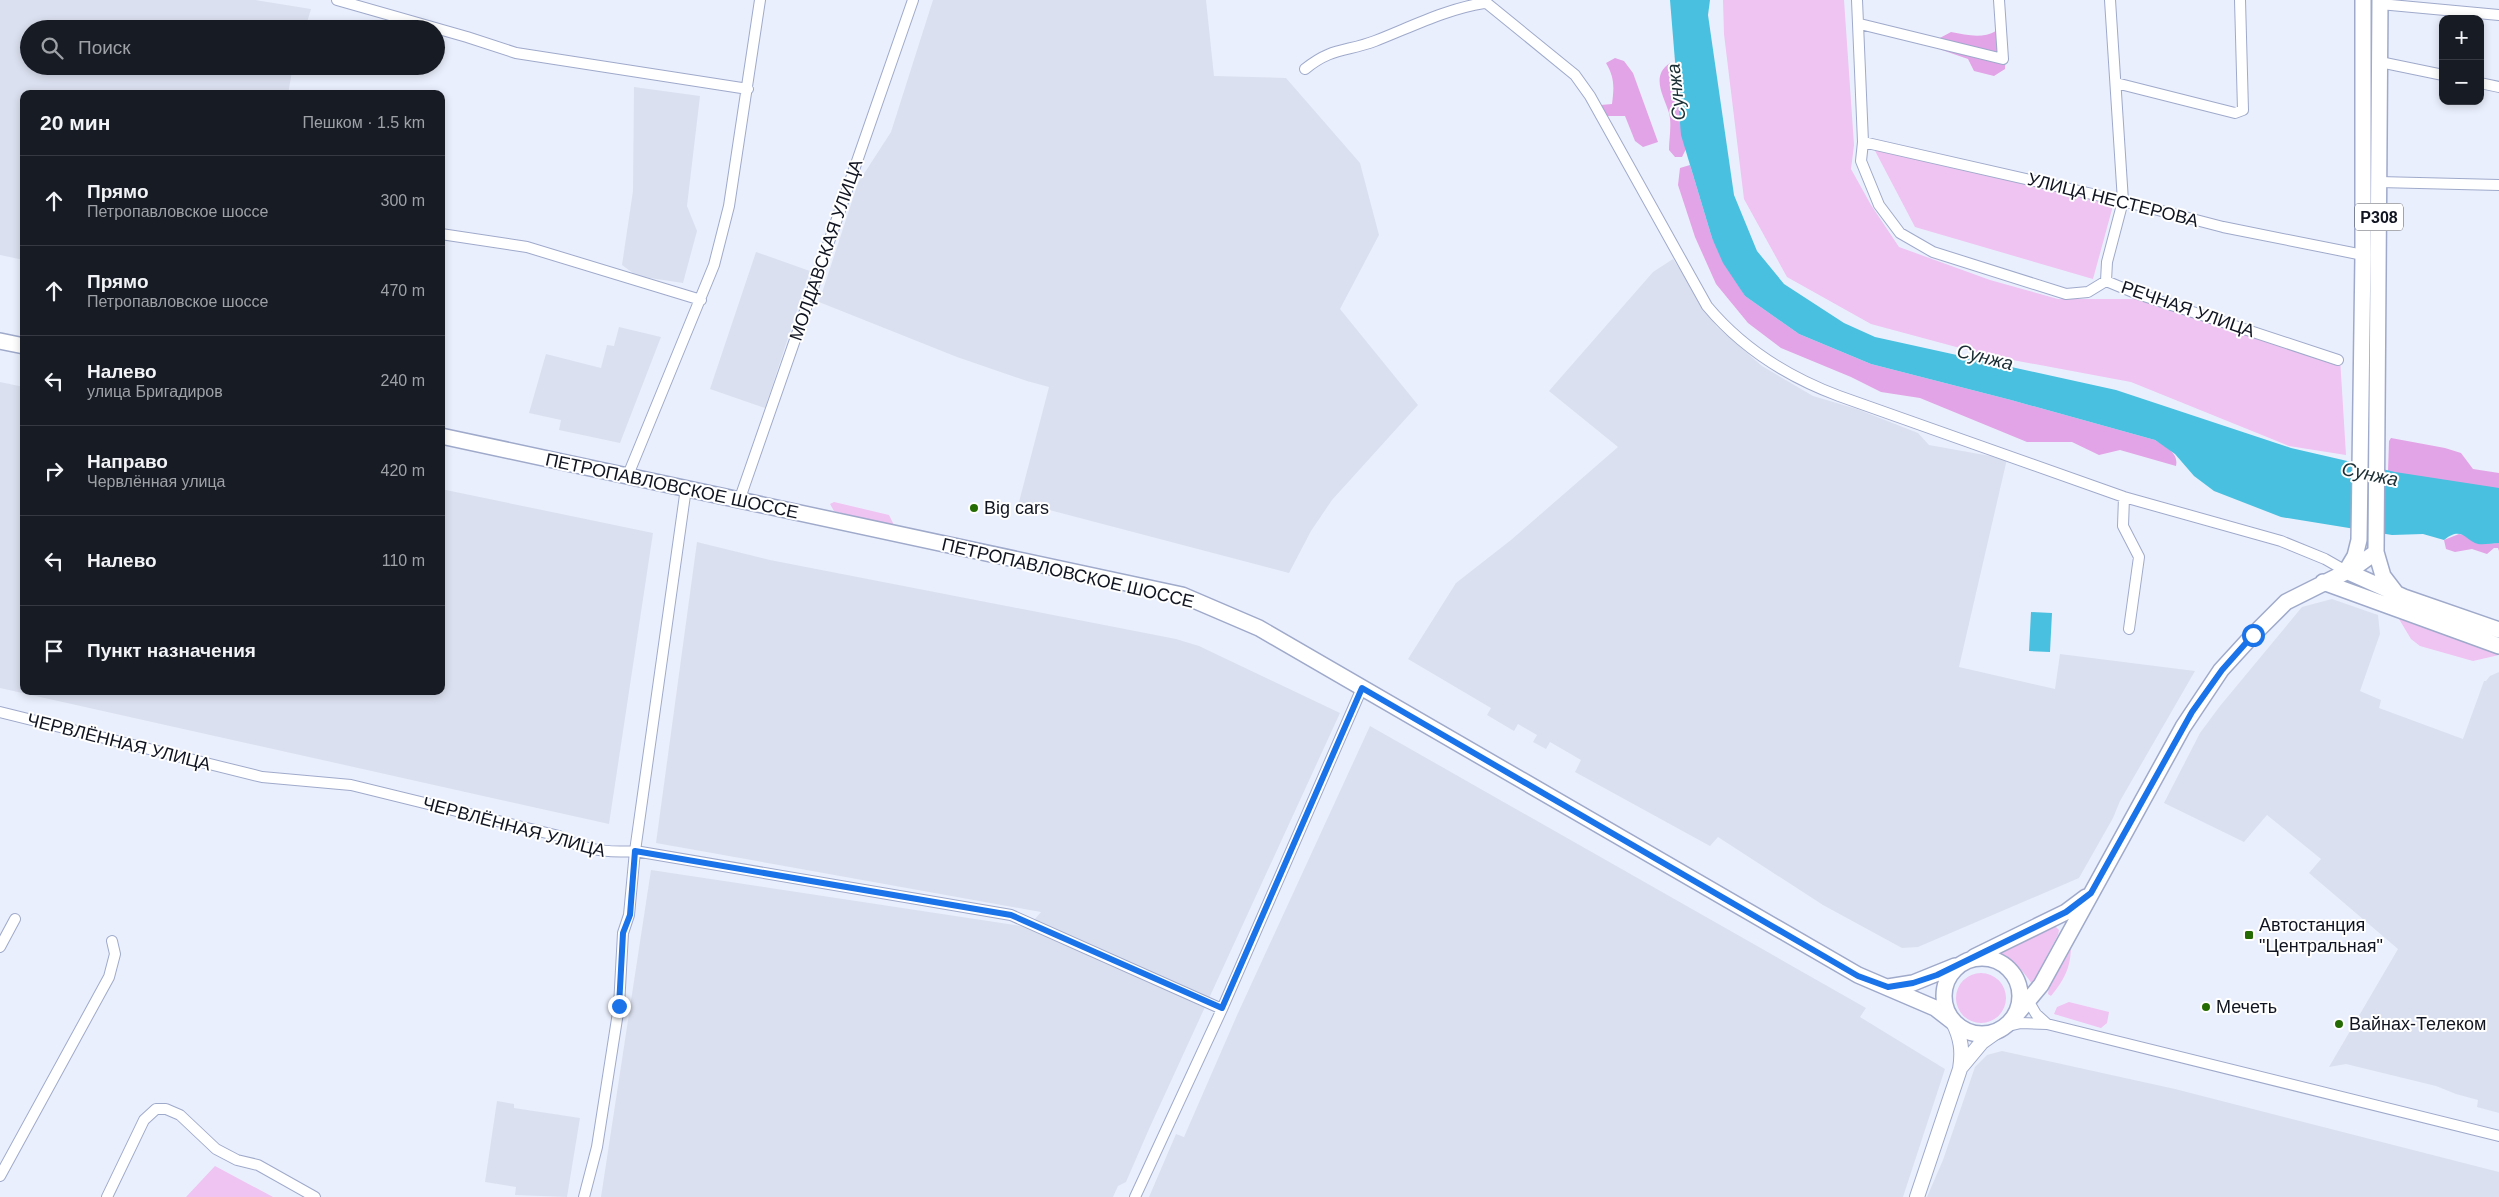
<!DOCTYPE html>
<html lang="ru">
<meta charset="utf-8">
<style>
:root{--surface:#171b24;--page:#20242c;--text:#f1f3f6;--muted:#9ea1a6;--line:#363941}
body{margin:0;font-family:Helvetica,sans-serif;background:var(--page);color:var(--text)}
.controls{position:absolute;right:15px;top:15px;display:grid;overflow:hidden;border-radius:10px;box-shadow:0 2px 8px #0003}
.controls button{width:45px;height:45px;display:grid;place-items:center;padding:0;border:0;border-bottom:1px solid var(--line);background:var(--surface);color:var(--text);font:25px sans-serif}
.stop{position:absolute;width:15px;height:15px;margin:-11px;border:4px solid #1a73e8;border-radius:50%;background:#fff}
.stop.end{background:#1a73e8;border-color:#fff;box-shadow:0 1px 5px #0008}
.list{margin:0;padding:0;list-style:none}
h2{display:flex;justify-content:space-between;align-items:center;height:65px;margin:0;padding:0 20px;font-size:21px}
h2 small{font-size:16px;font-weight:400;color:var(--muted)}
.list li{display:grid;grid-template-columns:32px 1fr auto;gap:15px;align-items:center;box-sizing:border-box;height:90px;padding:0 20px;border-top:1px solid var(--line)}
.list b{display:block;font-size:19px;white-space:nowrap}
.list p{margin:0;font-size:16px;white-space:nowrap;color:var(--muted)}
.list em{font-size:16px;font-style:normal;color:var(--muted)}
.icon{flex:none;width:28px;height:28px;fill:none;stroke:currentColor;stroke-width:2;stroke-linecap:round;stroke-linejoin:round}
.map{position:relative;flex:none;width:2499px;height:1197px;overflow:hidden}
.search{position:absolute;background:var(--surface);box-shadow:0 2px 8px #0003;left:20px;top:20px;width:425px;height:55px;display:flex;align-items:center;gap:12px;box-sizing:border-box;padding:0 18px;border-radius:28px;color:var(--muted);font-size:19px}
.panel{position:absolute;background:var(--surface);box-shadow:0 2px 8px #0003;left:20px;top:90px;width:425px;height:605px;border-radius:10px}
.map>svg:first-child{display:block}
</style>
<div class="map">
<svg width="2499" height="1197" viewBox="0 0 2499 1197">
<rect width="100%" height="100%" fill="#eaeffd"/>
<path fill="#dbe0f0" d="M0,0H255L311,9L305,29H29V66H293L288,94H24V260L0,255Z
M933,0H1206L1214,76L1286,78L1360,163L1379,235L1340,309L1418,405L1332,500L1311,531L1289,573L1019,502L1049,387L1027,381L957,357L819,302L858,183L891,132Z
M634,87L700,96L687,206L697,231L683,283L637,276L622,265L633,191Z
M756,252L810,271L765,408L710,389Z
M1673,259L1717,327L1762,366L1813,396L1857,409L1918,433L1929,445L2007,459L1959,667L2055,689L2060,654L2195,671L2120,801L2113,818L2079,878L1918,947L1902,948L1823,905L1718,837L1710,846L1575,772L1581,760L1550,742L1546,749L1533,742L1537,735L1518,724L1514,731L1487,715L1491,708L1408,659L1456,583L1511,540L1618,447L1549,391L1653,272Z
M619,327L661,337L620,443L559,430L561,420L529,413L546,354L601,368L607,345L614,346Z
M0,382L24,387V691H441V489L653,533L609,824L0,688Z
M697,542L770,560L1176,639L1199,646L1340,713L1149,1129L1126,1182L1118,1186L1113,1197H601L651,870L1028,927L1041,912L656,843Z
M2332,599L2378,615L2380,634L2360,691L2381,700L2379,708L2463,739L2484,681H2486L2490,676L2499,672V1113L2477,1107L2478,1100L2456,1094L2436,1086L2346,1064L2329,1067L2398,949L2309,873L2321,859L2267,815L2244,842L2164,803L2200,733L2220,706L2302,607Z
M1370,726L1866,1008L1860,1017L1945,1069L1903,1197H1149L1176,1134L1184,1137L1238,1013Z
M2002,1051L2175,1089L2499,1172V1197H1927L1943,1160L1975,1067L1987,1055Z
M497,1101L514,1104V1108L580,1118L567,1197L515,1195L516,1187L485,1182Z"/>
<path fill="#efc3f2" d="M1723,0H1844L1854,145L1851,169L1871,205L1899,247L1990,280L2058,299H2138L2340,358L2346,455L2289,446L2131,382L1986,355L1871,324L1787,277L1744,199L1724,34Z
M1872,145L2114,202L2093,279L1915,227Z
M834,502L889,515L895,527L834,511L830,504Z
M2399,619L2488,650L2499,655L2473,661L2420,646L2411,639Z
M2054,925L2059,930L2058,935L2032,984C2022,969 2012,959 1996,952Z
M2071,949C2070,969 2064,980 2051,996L2048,994L2049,988Z
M1956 998a25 25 0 1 1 50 0a25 25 0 1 1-50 0Z
M2069,1002L2109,1012L2107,1023L2101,1028L2054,1014L2057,1007Z
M215,1166L273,1197H186Z"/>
<path fill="#e2a4e6" d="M1996,31L2006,37L2005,69L1994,76L1974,71L1968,59L1942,50L1938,39L1951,32C1967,35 1982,39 1996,31Z
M1615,58L1624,61L1633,73L1658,142L1643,147L1635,141L1625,116H1604L1601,105L1612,104C1614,88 1615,78 1606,63Z
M1670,63L1678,69L1688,145L1682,157H1675L1669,150C1669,139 1672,124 1669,113C1664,96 1650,76 1670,63Z
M1690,165L1712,238L1745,296L1799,334L1871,364L2011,400L2155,440C2165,447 2179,452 2176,466L2120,450L2099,455L2072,442H2027L1920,398L1881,392L1851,377L1781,348L1748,323L1716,284L1695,237L1678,185L1680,168Z
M2391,438L2445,448L2461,453L2473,469L2499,473V493L2388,472L2389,441Z
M2459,534L2468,536L2479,544L2499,543V551L2498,548H2494L2487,554L2472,549L2455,552L2446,549L2444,540Z"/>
<path fill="#49c0df" d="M1670,0H1710L1708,15L1734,195L1757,251L1784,284L1844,323L1875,337L2116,390L2291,448L2395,472L2499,488V543C2493,543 2484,545 2478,544C2466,541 2462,525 2444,540L2423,534L2392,535L2281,517L2214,491L2194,476L2175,454L2155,440L2011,400L1871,364L1799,334L1745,296L1723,263L1712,238L1681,135Z
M2031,612L2052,613L2050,652L2029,651Z"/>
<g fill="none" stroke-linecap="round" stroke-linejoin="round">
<g stroke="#9faacb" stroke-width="12">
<path id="minor" d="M337,0L467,37L516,53L748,89
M1483,0L1575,75L1590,96L1707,306C1742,348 1788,377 1839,396L2124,497L2281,541L2325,559L2346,571
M1857,0L1863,142L1861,161L1879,205L1900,233L1933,252L2066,294L2088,292L2106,281L2135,293L2338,360
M2380,4L2499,15
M1860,24L2003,59L1999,0
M2380,62L2443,75
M1305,69C1332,47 1346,52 1375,41C1411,27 1446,9 1484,3
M2116,83L2235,113L2243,110L2240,0
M2480,83L2499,87
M1863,142L2123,201L2223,227L2363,255
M2379,182L2499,185
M441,234L527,247L701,300
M2106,281L2107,262L2123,201L2110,0
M628,475L714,265L729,206L760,0
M2124,497L2123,526L2139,557L2129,629
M739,501L913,0
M0,712L262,777L351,785L559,836C581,850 608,853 635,851L1011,915L1222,1009
M0,947L15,919
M2019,985L2036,1014L2047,1024
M2004,1027L2021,1023L2047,1024L2499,1136
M0,1176L109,977L115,954L112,941
M107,1197L144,1120L156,1109H166L180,1115L216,1149L237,1160L258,1165L315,1197
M584,1197L597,1147L619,1006L623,933L629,915L635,851L686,488
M1135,1197L1222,1009L1362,688"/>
</g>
<g stroke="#9faacb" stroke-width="16">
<path id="secondary" d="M1962,1066L1982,1042L1996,1032
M1917,1197L1960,1069C1963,1051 1961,1038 1953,1022"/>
</g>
<g stroke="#9faacb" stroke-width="18">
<path id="primary" d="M0,341L24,346
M441,436L1182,595L1259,628L1858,975L1935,1008L1953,1022
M2376,552L2383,576L2396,593
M2346,571L2355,556L2359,540L2363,255V0
M2346,571L2404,597L2499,630
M2323,582L2499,646
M1974,957L2066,912L2086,897
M1944 996a38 38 0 1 1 76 0a38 38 0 1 1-76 0Z
M1888,987L1913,983L1955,966
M2012,1020L2041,985L2183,727L2221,670L2253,635L2286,602L2354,568L2376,552L2380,0"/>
</g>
<use href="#minor" stroke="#fff" stroke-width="10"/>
<use href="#secondary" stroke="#fff" stroke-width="14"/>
<use href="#primary" stroke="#fff" stroke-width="15"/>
</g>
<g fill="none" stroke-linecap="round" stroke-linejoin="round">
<path stroke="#1a73e8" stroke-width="6" d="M619,1006L623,933L630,915L635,851L1011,915L1222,1008L1362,688L1858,976L1888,987L1913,983L1937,975L2066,912L2091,893L2192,712L2222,670L2253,635"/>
</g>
<g fill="#256b03" stroke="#fff" stroke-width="2">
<circle cx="974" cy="508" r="5"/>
<rect x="2244" y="930" width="10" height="10" rx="2.5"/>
<circle cx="2206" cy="1007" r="5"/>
<circle cx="2339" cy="1024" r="5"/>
</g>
<g text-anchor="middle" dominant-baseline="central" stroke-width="4" stroke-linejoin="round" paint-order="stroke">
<rect fill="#fff" stroke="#585b64" stroke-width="1" x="2355" y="203.5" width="48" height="27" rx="4"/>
<g font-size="16" font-weight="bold" fill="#111521">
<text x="2379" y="217">P308</text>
</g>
<g font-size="18" fill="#111521" stroke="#fff">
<text transform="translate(2113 200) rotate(14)">УЛИЦА НЕСТЕРОВА</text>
<text transform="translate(826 250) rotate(-71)">МОЛДАВСКАЯ УЛИЦА</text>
<text transform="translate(2188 309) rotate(19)">РЕЧНАЯ УЛИЦА</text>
<text transform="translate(672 486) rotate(12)">ПЕТРОПАВЛОВСКОЕ ШОССЕ</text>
<text transform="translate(1068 573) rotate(13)">ПЕТРОПАВЛОВСКОЕ ШОССЕ</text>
<text transform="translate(119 742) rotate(14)">ЧЕРВЛЁННАЯ УЛИЦА</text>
<text transform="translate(514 827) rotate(15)">ЧЕРВЛЁННАЯ УЛИЦА</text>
</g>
<g font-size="18" fill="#111521" stroke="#fff" text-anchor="start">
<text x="984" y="508">Big cars</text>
<text x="2259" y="925">Автостанция<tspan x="2259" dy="21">"Центральная"</tspan></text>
<text x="2216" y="1007">Мечеть</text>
<text x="2349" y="1024">Вайнах-Телеком</text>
</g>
<g font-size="19" font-style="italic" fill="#1a2e34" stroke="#fff">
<text transform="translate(1676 92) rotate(-96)">Сунжа</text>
<text transform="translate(1985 357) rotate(14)">Сунжа</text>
<text transform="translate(2370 474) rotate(12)">Сунжа</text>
</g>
</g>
</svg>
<div class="controls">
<button>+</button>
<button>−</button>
</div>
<div class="stop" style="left:2253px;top:635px"></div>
<div class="stop end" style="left:619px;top:1006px"></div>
<div class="search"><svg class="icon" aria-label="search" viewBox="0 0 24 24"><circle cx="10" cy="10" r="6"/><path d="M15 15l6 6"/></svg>Поиск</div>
<section class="panel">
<h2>20 мин<small>Пешком · 1.5 km</small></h2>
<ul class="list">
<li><svg class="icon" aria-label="ahead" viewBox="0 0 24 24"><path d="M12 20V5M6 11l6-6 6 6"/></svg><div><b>Прямо</b><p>Петропавловское шоссе</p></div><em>300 m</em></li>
<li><svg class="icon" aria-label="ahead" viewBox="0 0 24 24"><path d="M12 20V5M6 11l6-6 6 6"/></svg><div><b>Прямо</b><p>Петропавловское шоссе</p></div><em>470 m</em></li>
<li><svg class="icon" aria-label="left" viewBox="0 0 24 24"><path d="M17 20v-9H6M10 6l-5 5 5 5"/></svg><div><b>Налево</b><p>улица Бригадиров</p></div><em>240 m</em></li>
<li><svg class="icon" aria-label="right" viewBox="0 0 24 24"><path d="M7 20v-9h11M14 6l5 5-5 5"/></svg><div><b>Направо</b><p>Червлённая улица</p></div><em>420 m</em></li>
<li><svg class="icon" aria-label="left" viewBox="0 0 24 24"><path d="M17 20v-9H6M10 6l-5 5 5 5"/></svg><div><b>Налево</b></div><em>110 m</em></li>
<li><svg class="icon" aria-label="arrive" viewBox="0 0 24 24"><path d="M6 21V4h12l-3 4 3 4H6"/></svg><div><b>Пункт назначения</b></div></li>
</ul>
</section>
</div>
